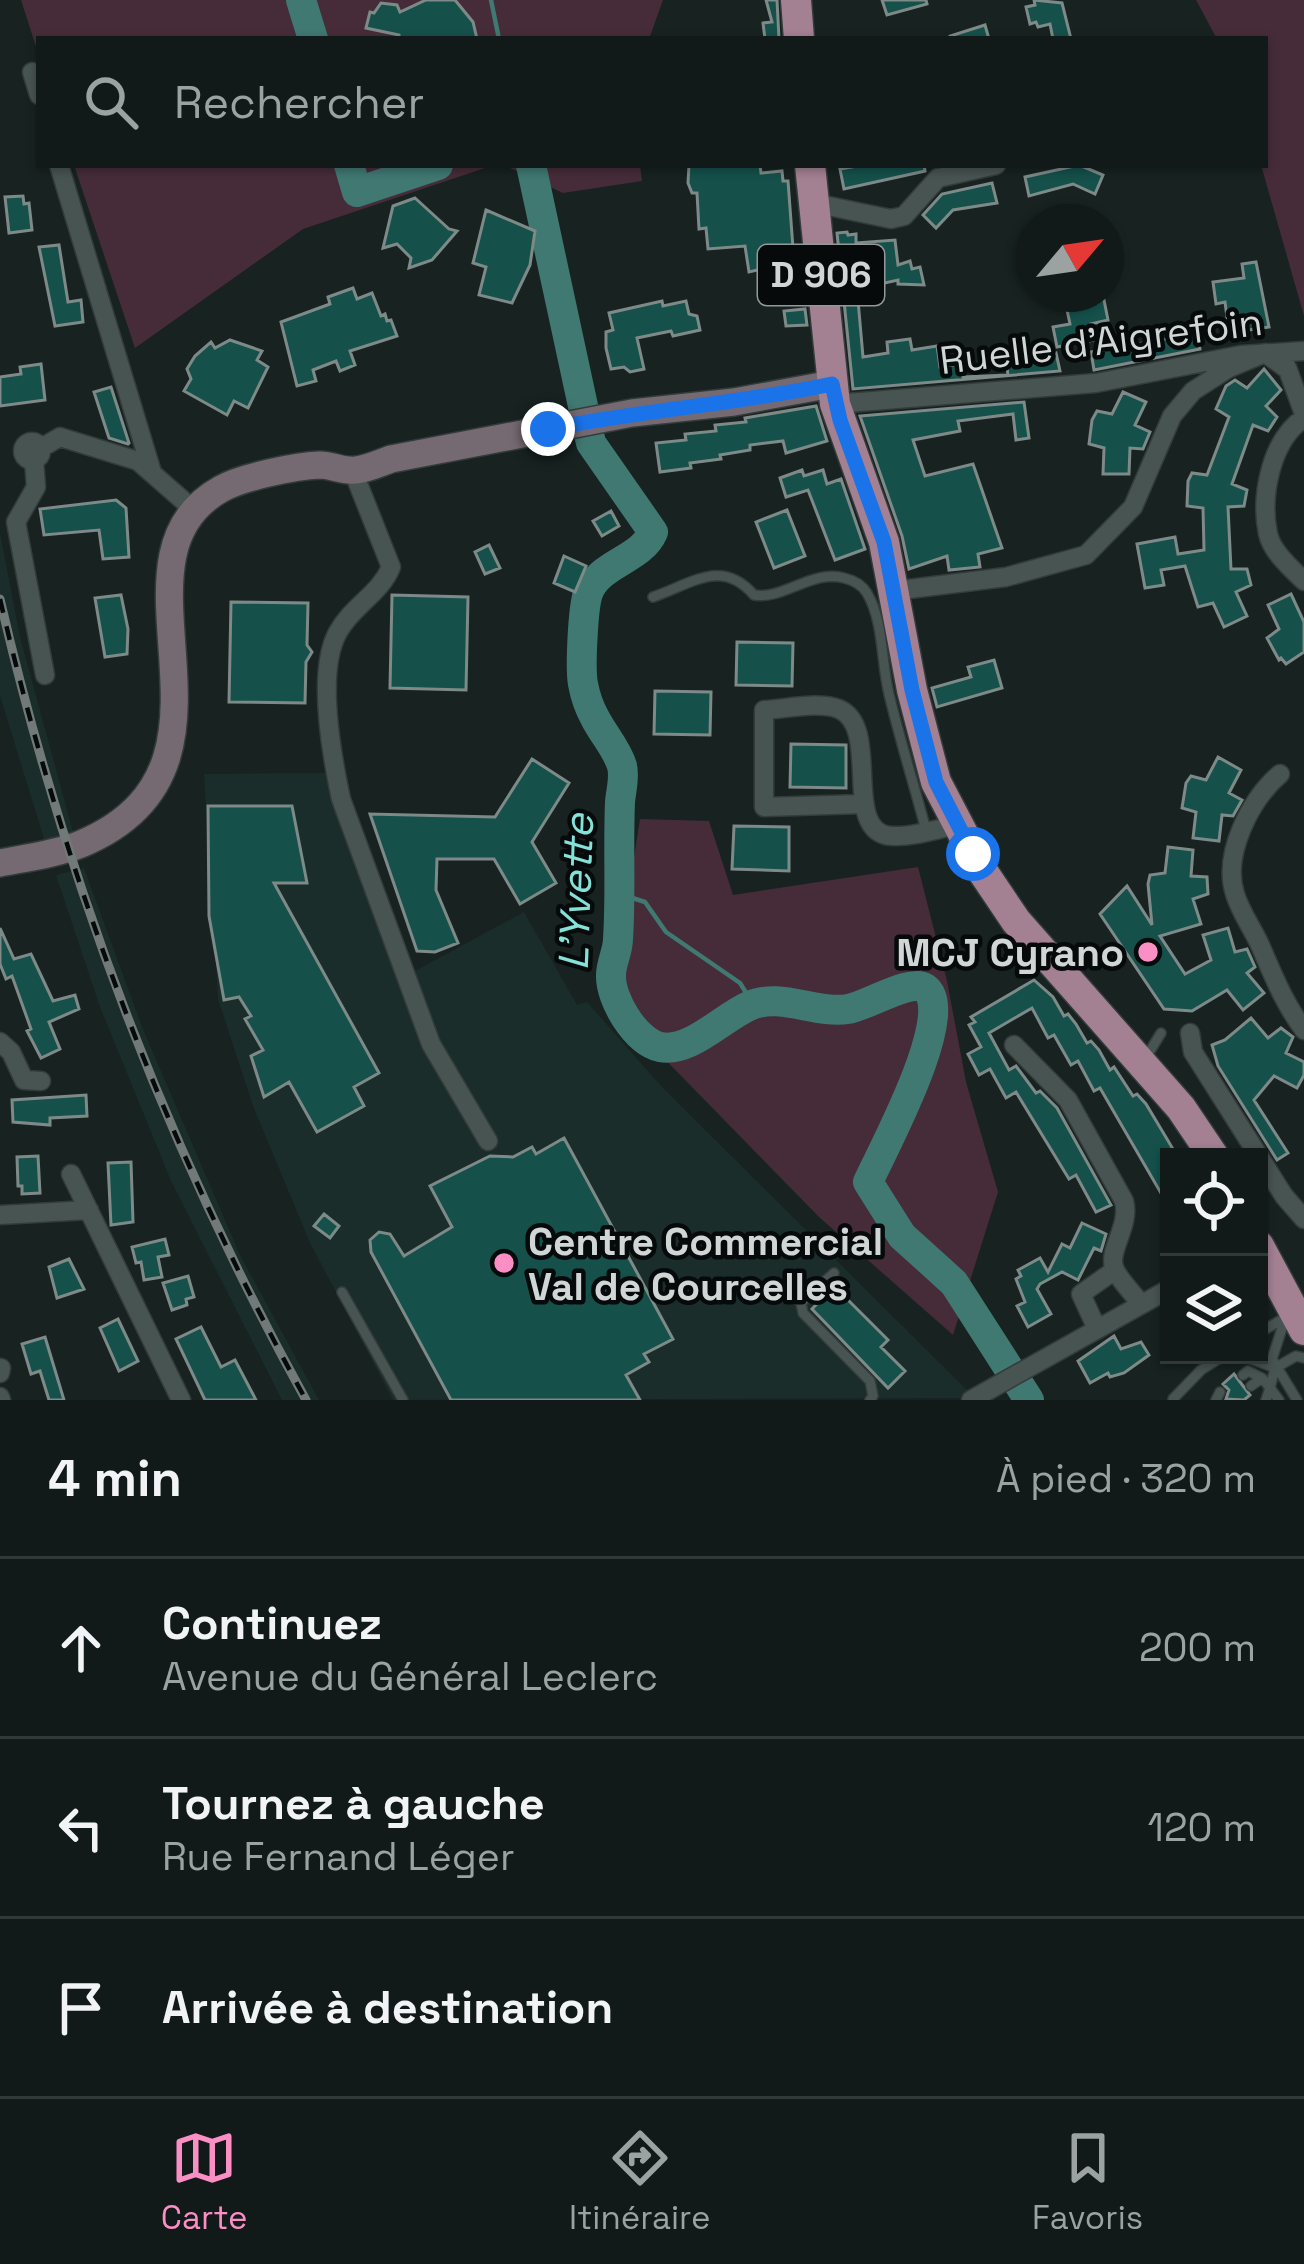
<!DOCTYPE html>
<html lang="fr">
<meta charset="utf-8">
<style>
:root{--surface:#111a19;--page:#1e2726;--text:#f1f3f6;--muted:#9ca1a2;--line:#303838;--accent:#fb8fc5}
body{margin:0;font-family:"Space Grotesk",sans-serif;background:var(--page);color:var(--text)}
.controls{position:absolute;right:36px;bottom:36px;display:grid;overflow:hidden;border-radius:0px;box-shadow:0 3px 9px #0004}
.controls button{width:108px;height:108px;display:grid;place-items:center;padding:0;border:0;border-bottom:3px solid var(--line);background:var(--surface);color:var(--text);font:60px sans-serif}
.compass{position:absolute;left:1016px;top:204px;width:108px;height:108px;border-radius:50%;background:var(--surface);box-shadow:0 3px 9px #0004;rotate:61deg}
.stop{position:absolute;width:36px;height:36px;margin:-27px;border:9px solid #1a73e8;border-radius:50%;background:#fff}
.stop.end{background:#1a73e8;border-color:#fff;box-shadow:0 3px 12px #0008}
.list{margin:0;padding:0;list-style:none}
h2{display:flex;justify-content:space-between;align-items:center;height:156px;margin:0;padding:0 48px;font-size:51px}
h2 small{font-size:39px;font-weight:400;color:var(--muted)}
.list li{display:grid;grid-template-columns:78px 1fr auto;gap:36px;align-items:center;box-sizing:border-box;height:180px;padding:0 48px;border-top:3px solid var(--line)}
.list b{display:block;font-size:45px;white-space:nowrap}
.list p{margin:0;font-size:39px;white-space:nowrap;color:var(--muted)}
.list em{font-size:39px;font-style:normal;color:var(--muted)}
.icon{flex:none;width:66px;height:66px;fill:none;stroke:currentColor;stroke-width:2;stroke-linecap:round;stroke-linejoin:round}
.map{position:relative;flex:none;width:1304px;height:1400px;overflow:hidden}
.search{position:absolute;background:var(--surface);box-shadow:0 3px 9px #0004;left:36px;right:36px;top:36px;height:132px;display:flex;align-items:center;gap:30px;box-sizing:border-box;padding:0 42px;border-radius:0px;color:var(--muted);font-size:45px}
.sheet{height:696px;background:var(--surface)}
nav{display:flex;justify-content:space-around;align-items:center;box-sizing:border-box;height:168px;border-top:3px solid var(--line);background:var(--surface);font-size:33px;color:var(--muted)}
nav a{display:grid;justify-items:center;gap:6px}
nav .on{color:var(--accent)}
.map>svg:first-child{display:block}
</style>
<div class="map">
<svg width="1304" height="1400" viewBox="0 0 1304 1400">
<rect width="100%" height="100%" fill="#172221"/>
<path fill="#1a2d2b" d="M0,533L20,637L73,832L45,842L0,696Z
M330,773L404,977L524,912L577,1005L587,1002L663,1088L975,1398L393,1400L310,1243L253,1106L218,999L204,774Z
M84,868L142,1027L240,1255L319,1400H282L171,1181L100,1007L56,875Z"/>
<path fill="#462c39" d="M21,0H663L649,39H39V56Z
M1196,0H1304V316L1261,165H1265V39H1217Z
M74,165H494L303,229L135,348Z
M504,165H640L642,181L563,193Z
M640,819L709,821L733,895L918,867L947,981L966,1082L998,1192L953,1335L819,1217L648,1042L617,966Z"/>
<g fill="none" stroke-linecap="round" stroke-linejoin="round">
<path stroke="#407872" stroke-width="4.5" d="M491,0L499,39
M620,894L645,902L666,932L740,983L753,1004"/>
<path stroke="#407872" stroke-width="30" d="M301,0L313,39
M349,165L357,192L438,165
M531,165L591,443L653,532C641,560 599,563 588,593C583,608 580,668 583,684C585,695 590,709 595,718C603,734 617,749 622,766C625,778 621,790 620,802C618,848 621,894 618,939C618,951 611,963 611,975C610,999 635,1041 660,1047C690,1053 722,1018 749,1006C780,992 815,1014 848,1009C867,1006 911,978 925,988C958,1012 882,1151 868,1182L902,1236L954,1283L1029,1400"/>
</g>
<path fill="#15504b" stroke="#7d8a88" stroke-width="3" d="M426,0H455L473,22L477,39H399V35L366,28L370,12L374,13L381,3L397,5L400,12Z
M766,0H777L779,39H765L763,23L772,22Z
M882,0H926L927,4L887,15Z
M1034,0L1062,3L1071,39H1053L1050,24L1038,27L1036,22L1030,24L1026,7L1035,5Z
M985,25L989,39H950V36Z
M689,165H760L761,173L782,171L783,181H788L793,248L798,247L800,260L749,272L745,246L708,249L706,228L699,229L697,193H692L688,183Z
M863,165H924L925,171L844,189L840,169Z
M1079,165L1103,175L1095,194L1073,184L1029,196L1025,177Z
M992,183L997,203L953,210L936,228L923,215L942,194Z
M23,196L24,204L29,203L32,230L9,233L5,197Z
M415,198L449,229L457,231L432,260L409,268L411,258L397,244L383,248L393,206Z
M486,210L535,231L530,265L512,303L479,295L486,267L473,263Z
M847,232L848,235L856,234V243L895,240L898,265L910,261L912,269L920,267L924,285L898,284V280L857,289L863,357L888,353L887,342L910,339L912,350L937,346L940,367L960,364L963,377L1008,375L1006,359L1056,353L1060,371L853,389L837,233Z
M59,245L68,302L81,300L83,322L55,326L39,247Z
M1256,262L1269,327L1229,333L1225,302L1216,304L1213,282L1244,278L1242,264Z
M353,288L357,299L372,293L381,316L385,314L387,321L391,320L397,336L350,351L355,365L340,371L336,361L313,370L316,381L297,386L281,322L330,304L328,297Z
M1103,295L1108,320L1091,324L1094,340L1057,347L1053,327L1070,324L1067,310L1080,307L1079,300Z
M662,301L663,306L686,301L689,314L697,316L700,330L673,336L671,331L637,338L644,369L630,372L624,367L611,369L606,348V332L613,330L609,313Z
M805,309L807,325L786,326L784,311Z
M1197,326L1200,349L1094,370L1091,352L1184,336L1183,327Z
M230,340L262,351L257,360L268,367L248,408L234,401L227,415L184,391L191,379L187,369L195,356L211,342L215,348Z
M41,364L45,400L0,406V377L21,374L20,367Z
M1264,369L1281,390L1266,406L1277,417L1268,431L1253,425L1232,484L1247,490L1244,506L1228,507L1231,569H1247L1251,585L1236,592L1247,616L1224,627L1213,603L1198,607L1185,566L1161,570L1164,585L1145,588L1137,544L1175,537L1178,554L1204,550L1203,508L1187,506L1188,481L1192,473L1207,475L1229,417L1216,409L1226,386L1235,380L1247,388Z
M111,387L129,443L128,444L109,438L94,392Z
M1123,392L1146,402L1135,425L1150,432L1143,449L1130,448L1129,474H1103L1104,448L1089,444L1092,420L1097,411L1112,414Z
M1024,402L1029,438L1016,440L1013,414L958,421L960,431L913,440L925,476L973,464L1002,548L978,554L980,567L949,570L947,556L909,569L902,536L860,416Z
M816,406L827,441L786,453L783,441L750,445V450L720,455L721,459L690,463L691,468L660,472L656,443L686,440L685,434L716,431L715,425L746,422L745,418Z
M802,470L804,476L823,470L827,484L841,479L865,549L835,560L808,490L786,497L780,478Z
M116,500L126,508L129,557L103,559L99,530L44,535L40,509Z
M787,510L805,556L774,568L756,522Z
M611,511L619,526L602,536L593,521Z
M489,545L500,568L485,574L475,552Z
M564,556L586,566L575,592L554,583Z
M1291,594L1304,622V652L1286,664L1281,658L1279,660L1267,638L1279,629L1268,605Z
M121,595L128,629L127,654L105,657L95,598Z
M392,595L468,597L466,690L390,688Z
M231,602L308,603L307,645L312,652L306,662L305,703L229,702Z
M737,642L793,643L792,686L736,685Z
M994,660L1002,688L937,707L932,688L971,677L968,667Z
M655,691L711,692L710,735L654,734Z
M791,744L846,745V788L790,787Z
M1218,757L1241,770L1229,793L1242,800L1233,816L1222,815L1219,841L1193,838L1196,812L1182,808L1186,783L1191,776L1206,780Z
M532,759L569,783L532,842L556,883L520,904L494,859H437L436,890L458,943L435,952L417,951L370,814L495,817Z
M208,806H292L307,883H274L379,1073L354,1087L364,1106L317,1132L289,1082L264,1097L251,1056L263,1050L245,1019L251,1016L239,997L224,1000L209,916Z
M734,826L789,827V871L732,869Z
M1168,847L1193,850L1191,876L1207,877L1208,894L1193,899L1201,924L1160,936L1185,974L1211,960L1203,935L1228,928L1235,952L1247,949L1255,967L1247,973L1264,993L1243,1010L1227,990L1192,1011L1164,1009L1100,914L1127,886L1152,925L1148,884L1150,875L1165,873Z
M0,928L14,959L31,954L53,1001L75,995L79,1009L49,1022L60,1049L41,1058L27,1031L31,1029L12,976L6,979L0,964Z
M1034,980L1053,997L1064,1016L1068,1014L1076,1024L1087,1043L1091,1041L1099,1050L1110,1070L1114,1067L1133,1096L1137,1094L1146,1104L1167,1139L1177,1156L1169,1157V1207L1100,1088L1094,1091L1078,1061L1071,1065L1054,1035L1048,1038L1032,1008L989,1033L1009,1070L1016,1066L1036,1093L1040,1091L1057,1108L1111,1205L1096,1212L1076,1175L1069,1179L1016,1092L1006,1098L990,1069L979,1075L968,1054L981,1047L969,1025L975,1022L971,1017Z
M1251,1018L1268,1038L1281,1028L1293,1037L1286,1053L1304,1062V1075L1297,1088L1274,1076L1254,1100L1288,1153L1277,1160L1218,1066L1212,1045L1225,1040Z
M86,1095L87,1116L50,1118V1125L13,1122L12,1100Z
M564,1138L673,1339L644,1354L649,1362L626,1375L640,1400H451L371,1252L370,1240L379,1232L390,1234L404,1256L452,1227L430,1186L490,1156L513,1157L532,1147L536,1154Z
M38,1156L40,1193L22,1194V1186H18L17,1157Z
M131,1162L133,1222L111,1225L108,1163Z
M324,1214L339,1226L330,1238L314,1226Z
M1082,1223L1106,1234L1101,1251L1094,1248L1078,1280L1062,1272L1040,1284L1037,1289L1051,1314L1028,1327L1017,1306L1025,1302L1016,1279L1021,1276L1018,1270L1040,1258L1048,1272L1062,1244L1070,1248Z
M165,1239L169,1255L158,1257L162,1277L144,1280L141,1262L136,1263L132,1247Z
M69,1259L84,1289L57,1298L49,1267Z
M188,1276L194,1297L186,1299L187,1305L172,1310L163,1283Z
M834,1286L888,1340L881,1347L905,1371L888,1388L812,1309Z
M118,1319L138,1361L119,1371L100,1328Z
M201,1327L221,1367L235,1360L256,1400H205L176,1339Z
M1114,1336L1121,1349L1141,1342L1149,1355L1124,1373L1110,1377L1108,1373L1090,1383L1078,1361Z
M45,1337L64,1400H49L40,1371L31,1374L22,1344Z
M1234,1374L1250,1395L1244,1400L1226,1399L1229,1390L1223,1384Z"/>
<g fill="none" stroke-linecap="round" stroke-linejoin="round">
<g stroke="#343c3b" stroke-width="12">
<path id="lane" d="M653,597C693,583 722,558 754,595C783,600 813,569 844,578C853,580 862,585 867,593C884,622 881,662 889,694C900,740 914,785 926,830
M1145,1059L1161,1033
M834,1273L801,1303L803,1313L870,1381L873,1396L870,1400
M342,1292L403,1400
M1286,1316L1272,1359L1297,1400
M1259,1333L1286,1317
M1241,1355L1275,1368
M1243,1375L1248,1371L1262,1378
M1251,1386L1262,1378L1270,1388L1266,1400
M1173,1399L1201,1370L1225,1355
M1216,1400L1220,1392
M1279,1400L1270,1388L1275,1368L1296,1356L1304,1358"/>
</g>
<g stroke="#343c3b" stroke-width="21">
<path id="street" d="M32,72L39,95
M59,165L151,469
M814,203L891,219L904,216L938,178L996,165
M1285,362L1304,414
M835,404L1096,383L1241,355L1304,351
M1304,418C1271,440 1260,496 1268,534C1272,552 1291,568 1304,581
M23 451a9 9 0 1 1 18 0a9 9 0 1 1-18 0Z
M41,448L60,437L138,461L194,510
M34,460L36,487L16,522L45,675
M353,471L391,567C380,594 352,606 338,632C316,671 332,757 341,799L431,1044L488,1141
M893,591L1006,577L1086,555L1133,507L1172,416L1193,391L1229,368L1265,353L1287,369
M1280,774C1251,799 1222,854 1235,894C1240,911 1252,928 1260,945C1273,975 1284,1003 1304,1030
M863,804L764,807V710C785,709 820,701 839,709C883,728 839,834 893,836C913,837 937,829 957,825
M1190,1033L1193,1052L1284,1196L1304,1219
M0,1042L11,1052L24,1080L41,1081
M1014,1045L1068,1100L1124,1201C1131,1226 1106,1252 1115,1270C1121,1282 1133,1293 1141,1304
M71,1174L181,1400
M0,1215L89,1210
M1097,1329L1081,1294L1115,1270
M0,1373L1,1368
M0,1397L1,1400
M971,1400L1169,1289"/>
</g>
<g stroke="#343c3b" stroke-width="30">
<path id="secondary" d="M0,863C26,858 56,854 81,844C268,766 93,560 221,489C242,477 295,466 320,465C332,465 344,472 356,470C367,469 380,463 391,459L632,413L734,402L832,384"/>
</g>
<g stroke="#343c3b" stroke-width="33">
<path id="primary" d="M796,0L799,39
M810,165L835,404L884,542L912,690L936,782L983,872L1016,921L1181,1108L1214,1157
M1259,1246L1304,1330"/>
</g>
<use href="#lane" stroke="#485452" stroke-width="9"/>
<use href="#street" stroke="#485452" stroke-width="18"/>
<use href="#secondary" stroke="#766a72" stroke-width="27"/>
<use href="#primary" stroke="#a48093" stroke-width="30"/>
<g stroke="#717a79" stroke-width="9">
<path id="rail" d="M0,599C65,880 166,1147 306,1400"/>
</g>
<use href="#rail" stroke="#060a0a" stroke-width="4.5" stroke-dasharray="14" stroke-linecap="butt"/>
</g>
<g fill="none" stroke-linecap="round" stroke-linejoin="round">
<path stroke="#1a73e8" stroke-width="15" d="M548,429C642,410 738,404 832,384L840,420L884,542L912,690L936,782L973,854"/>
</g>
<g fill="#fb8fc5" stroke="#060a0a" stroke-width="4.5">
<circle cx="1148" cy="952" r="12"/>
<circle cx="504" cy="1263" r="12"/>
</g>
<g text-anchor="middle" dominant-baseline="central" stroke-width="9" stroke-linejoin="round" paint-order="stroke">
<rect fill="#060a0a" stroke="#939998" stroke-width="3" x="758" y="245" width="126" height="60" rx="9"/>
<g font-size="36" font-weight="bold" fill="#cfd6d5">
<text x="821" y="275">D 906</text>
</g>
<g font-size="39" fill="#cfd6d5" stroke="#060a0a">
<text transform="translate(1101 341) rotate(-7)">Ruelle d'Aigrefoin</text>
</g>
<g font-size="39" font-weight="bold" fill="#cfd6d5" stroke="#060a0a" text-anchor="end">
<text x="1124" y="952">MCJ Cyrano</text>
<text x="528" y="1241" text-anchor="start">Centre Commercial<tspan x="528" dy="45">Val de Courcelles</tspan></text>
</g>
<g font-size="42" font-style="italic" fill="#85e2d8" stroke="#060a0a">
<text transform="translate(576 892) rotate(-88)">L'Yvette</text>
</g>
</g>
</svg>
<div class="controls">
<button><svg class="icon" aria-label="locate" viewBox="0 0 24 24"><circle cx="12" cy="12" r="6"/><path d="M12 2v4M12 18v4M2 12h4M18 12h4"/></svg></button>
<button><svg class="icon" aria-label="layers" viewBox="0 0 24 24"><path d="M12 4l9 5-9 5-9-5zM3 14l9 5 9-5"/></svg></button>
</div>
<svg class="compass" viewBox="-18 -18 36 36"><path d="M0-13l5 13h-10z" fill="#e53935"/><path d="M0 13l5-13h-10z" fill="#9ca1a2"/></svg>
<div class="stop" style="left:973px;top:854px"></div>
<div class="stop end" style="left:548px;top:429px"></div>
<div class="search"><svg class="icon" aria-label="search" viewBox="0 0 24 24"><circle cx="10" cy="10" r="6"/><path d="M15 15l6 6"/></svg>Rechercher</div>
</div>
<section class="sheet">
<h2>4 min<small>À pied · 320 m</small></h2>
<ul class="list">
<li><svg class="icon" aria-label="ahead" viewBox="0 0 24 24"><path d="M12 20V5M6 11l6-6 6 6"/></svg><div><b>Continuez</b><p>Avenue du Général Leclerc</p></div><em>200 m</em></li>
<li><svg class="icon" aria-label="left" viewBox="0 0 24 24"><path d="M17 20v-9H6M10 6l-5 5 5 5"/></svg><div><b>Tournez à gauche</b><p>Rue Fernand Léger</p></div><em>120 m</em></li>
<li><svg class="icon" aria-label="arrive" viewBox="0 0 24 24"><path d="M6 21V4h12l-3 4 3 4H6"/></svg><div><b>Arrivée à destination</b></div></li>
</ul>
</section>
<nav>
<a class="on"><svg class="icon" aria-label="map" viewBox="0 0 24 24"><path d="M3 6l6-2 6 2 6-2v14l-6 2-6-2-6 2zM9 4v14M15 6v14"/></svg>Carte</a>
<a><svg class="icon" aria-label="directions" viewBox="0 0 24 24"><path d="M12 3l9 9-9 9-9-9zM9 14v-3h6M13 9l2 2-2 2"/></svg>Itinéraire</a>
<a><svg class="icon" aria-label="saved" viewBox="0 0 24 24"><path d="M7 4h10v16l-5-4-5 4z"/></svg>Favoris</a>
</nav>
